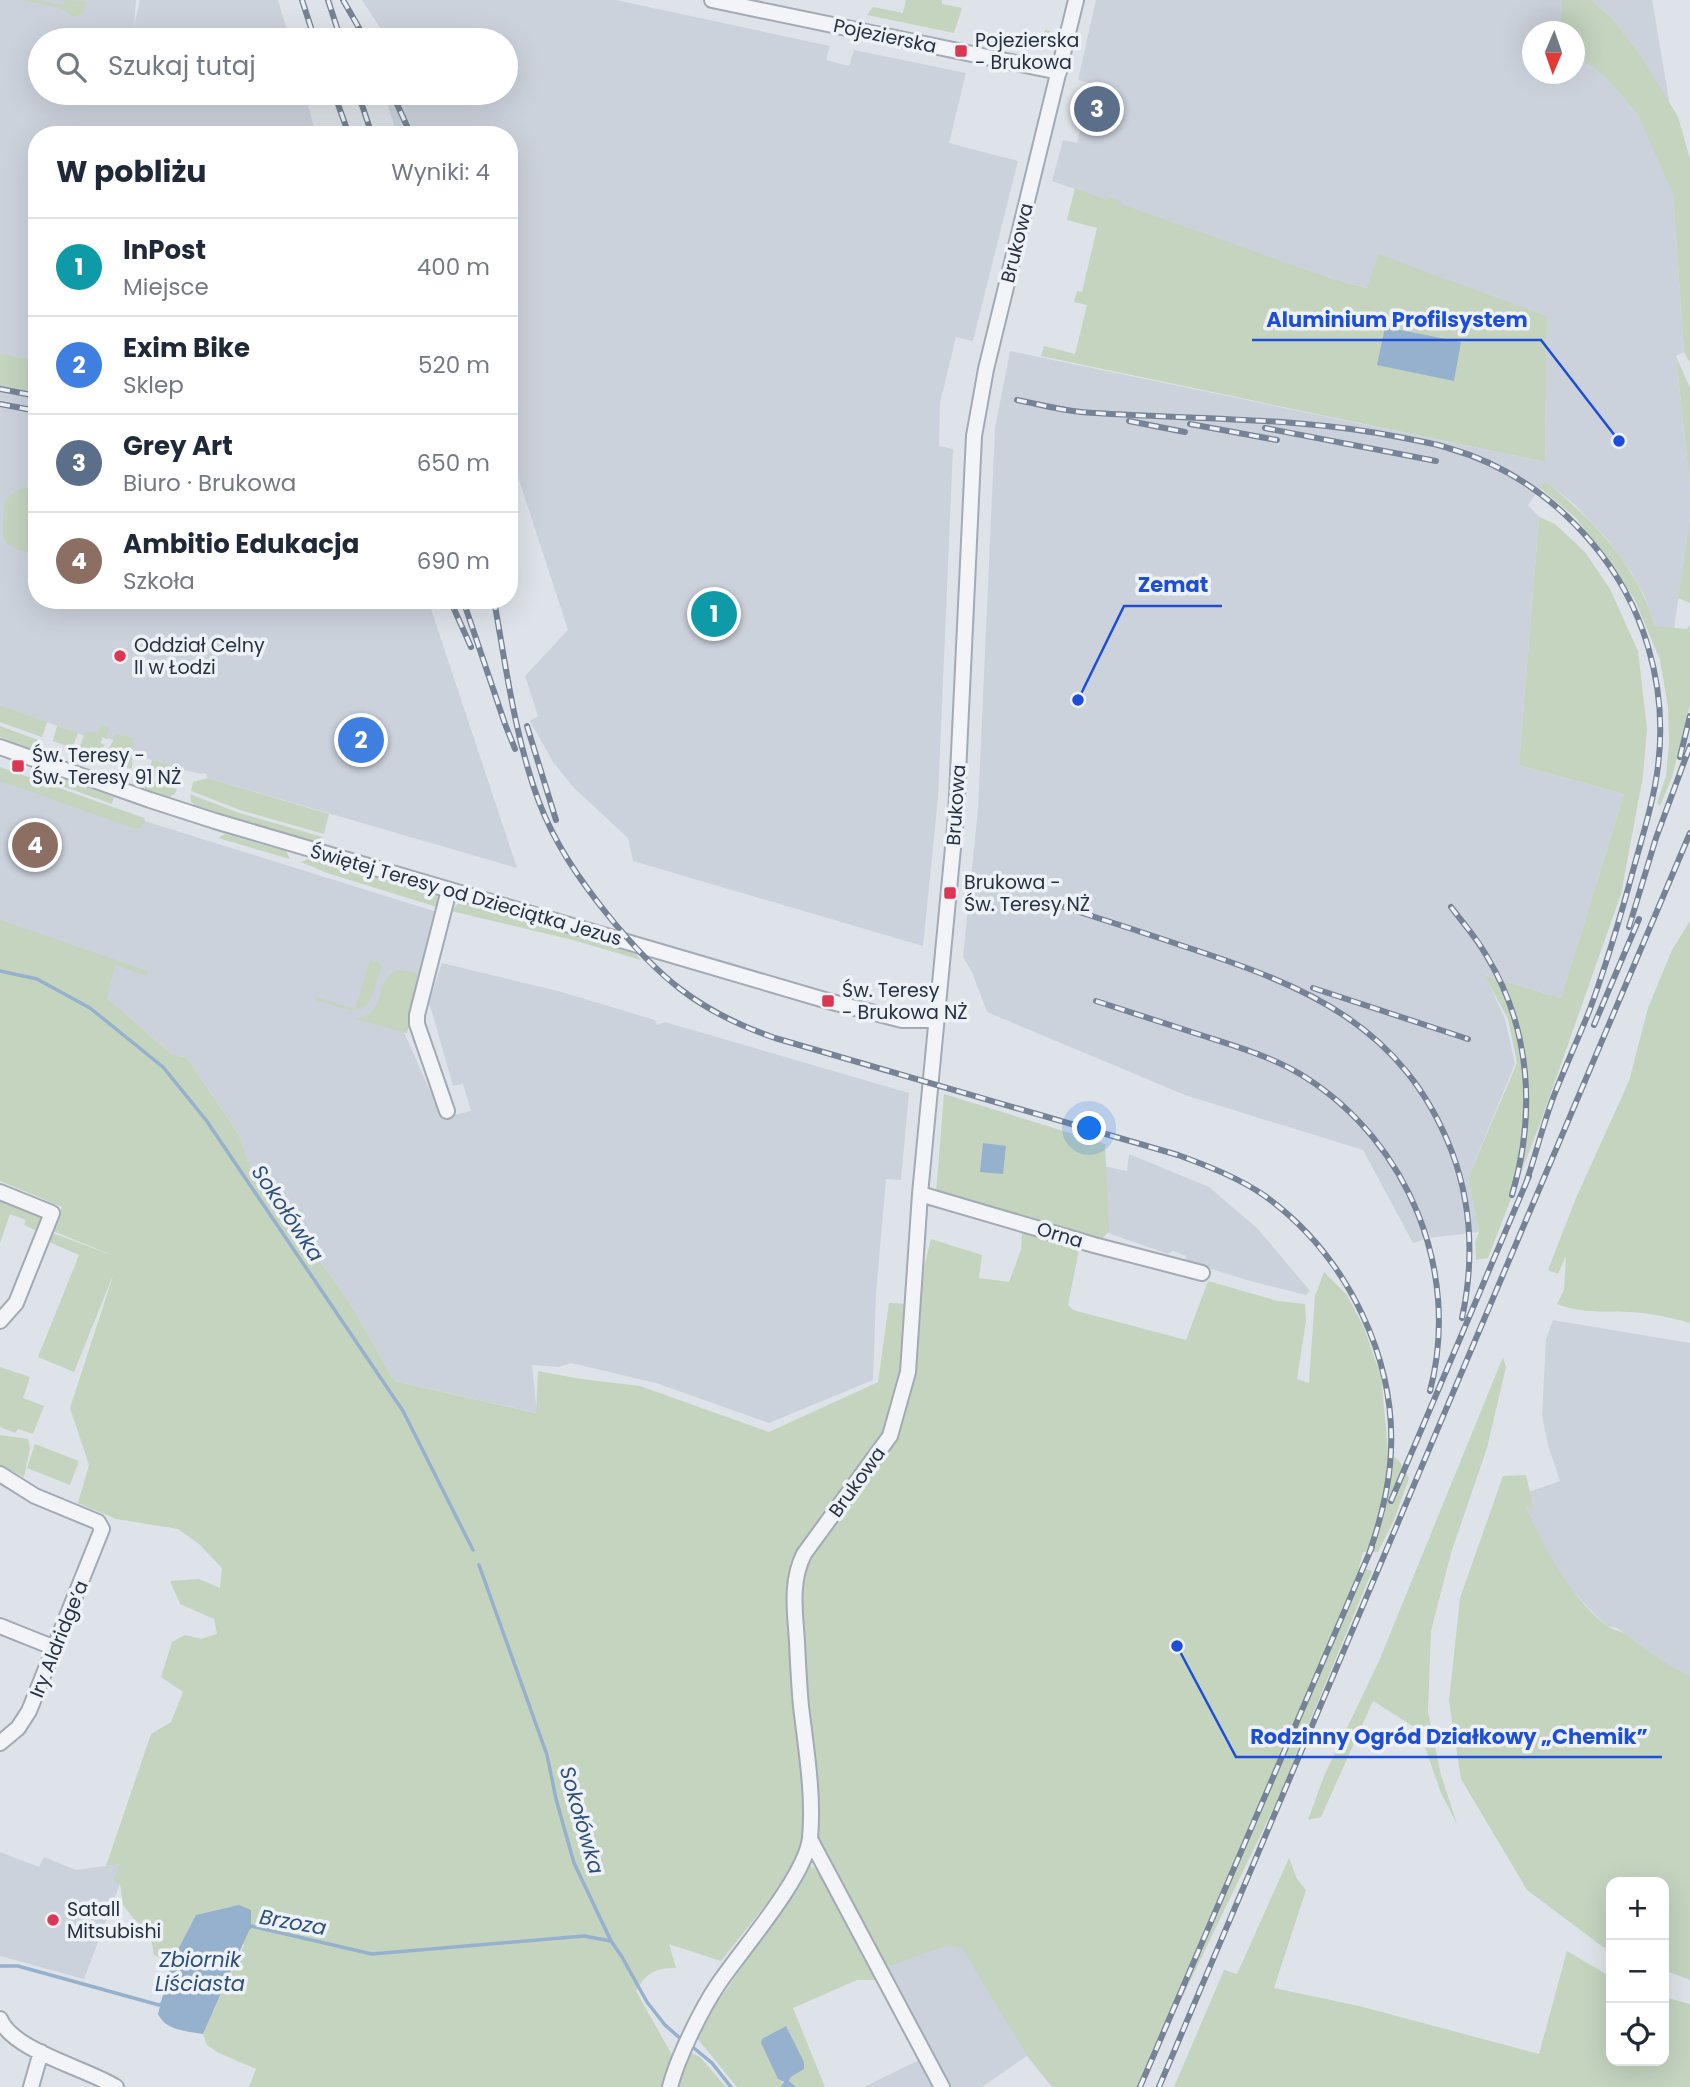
<!DOCTYPE html>
<html lang="pl">
<meta charset="utf-8">
<style>
:root{--surface:#fff;--page:#f6f6f7;--text:#1f2937;--muted:#747a83;--line:#e0e1e3;--accent:#db3752}
body{margin:0;font-family:Poppins,sans-serif;background:var(--page);color:var(--text)}
.controls{position:absolute;right:21px;bottom:21px;display:grid;overflow:hidden;border-radius:14px;box-shadow:0 7px 28px #0002}
.controls button{width:63px;height:63px;display:grid;place-items:center;padding:0;border:0;border-bottom:2px solid var(--line);background:var(--surface);color:var(--text);font:35px sans-serif}
.compass{position:absolute;left:1522px;top:21px;width:63px;height:63px;border-radius:50%;background:var(--surface);box-shadow:0 7px 28px #0002;rotate:182deg}
.you{position:absolute;left:1090px;top:1129px;width:24px;height:24px;margin:-18px;border:5px solid #fff;border-radius:50%;background:#1a73e8;box-shadow:0 0 0 10px #1a73e833}
.badge{display:grid;place-items:center;width:46px;height:46px;border-radius:50%;background:var(--accent);color:#fff;font-size:23px;font-weight:700}
.pin{position:absolute;translate:-50% -50%;border:4px solid #fff;box-shadow:0 2px 7px #0006}
.list{margin:0;padding:0;list-style:none}
h2{display:flex;justify-content:space-between;align-items:center;height:91px;margin:0;padding:0 28px;font-size:30px}
h2 small{font-size:23px;font-weight:400;color:var(--muted)}
.list li{display:grid;grid-template-columns:46px 1fr auto;gap:21px;align-items:center;box-sizing:border-box;height:98px;padding:0 28px;border-top:2px solid var(--line)}
.list b{display:block;font-size:26px;white-space:nowrap}
.list p{margin:0;font-size:23px;white-space:nowrap;color:var(--muted)}
.list em{font-size:23px;font-style:normal;color:var(--muted)}
.icon{flex:none;width:38px;height:38px;fill:none;stroke:currentColor;stroke-width:2;stroke-linecap:round;stroke-linejoin:round}
.map{position:relative;flex:none;width:1690px;height:2087px;overflow:hidden}
.search{position:absolute;background:var(--surface);box-shadow:0 7px 28px #0002;left:28px;top:28px;width:490px;height:77px;display:flex;align-items:center;gap:18px;box-sizing:border-box;padding:0 24px;border-radius:38px;color:var(--muted);font-size:26px}
.panel{position:absolute;background:var(--surface);box-shadow:0 7px 28px #0002;left:28px;top:126px;width:490px;height:483px;border-radius:28px}
.map>svg:first-child{display:block}
</style>
<div class="map">
<svg width="1690" height="2087" viewBox="0 0 1690 2087">
<rect width="100%" height="100%" fill="#dee3e9"/>
<path fill="#ccd2dc" d="M0,0H136L134,27L140,0H278L290,40H40V93H305L316,135H37V364L0,356Z
M362,0H616L830,46L826,60L849,66L854,50L966,73L949,143L1018,161L973,341L956,337L940,403L939,446L953,449L938,798L923,946L633,861L628,838L574,788L553,762L530,721L538,716L525,676L568,630L509,449V135H397L384,93H506V40H388Z
M1096,0H1562L1560,31L1532,32V74H1574L1575,54L1604,76L1638,115L1657,148L1673,194L1684,352L1676,356L1690,487V518L1674,629L1655,626L1645,597L1631,572L1607,539L1575,505L1545,481L1528,505L1539,517L1519,765L1624,794L1561,998L1485,975L1505,1019L1515,1064L1468,1178L1479,1232L1428,1238L1413,1243L1363,1150L1185,1095L987,1012L972,972L963,957L978,809L995,428L1010,351L1545,462L1547,316L1379,255L1368,288L1333,279L1052,181L1063,140L1077,143L1092,84L1078,80Z
M1591,0H1652L1670,106L1639,53L1612,18Z
M0,378L37,386V600H428L517,868L208,778L205,773L200,774L166,765L115,747L116,741L103,737L101,742L0,705Z
M0,770L151,823L437,912L404,1032L442,1118L471,1111L463,1084L453,1086L429,1002L442,963L558,991L655,1020L657,1025L665,1022L909,1093L901,1180L886,1179L876,1294L873,1380L769,1423L656,1383L571,1363L559,1367L532,1365L537,1413L394,1381L350,1303L248,1162L239,1135L187,1058L171,1054L107,998L0,925Z
M1129,1154L1209,1187L1258,1229L1310,1291L1306,1295L1250,1281L1186,1261V1256L1173,1251L1168,1254L1085,1225L1099,1165L1127,1171Z
M1553,1320L1690,1343V1676L1668,1666L1617,1628L1606,1626L1566,1584L1546,1551L1526,1507L1534,1508L1529,1492L1560,1481L1548,1445L1542,1416L1546,1339Z
M0,1852L39,1867L44,1857L76,1870L120,1864V1884L84,1979L0,1956Z
M958,1934L1027,2056L982,2087H948L885,1968Z
M919,2060L934,2087H864Z"/>
<path fill="#c4d4bf" d="M21,0H38L63,5L65,0L85,1L86,5L83,13L74,17L60,8Z
M906,0H942V4L962,8L954,33L867,15L873,7L903,13Z
M1562,0H1591L1612,18L1639,53L1678,117L1690,159V363L1684,352L1673,194L1638,115L1604,76L1575,54L1574,32L1560,31Z
M1045,30L1050,31L1045,51L1001,42L1005,36L1041,44Z
M1075,188L1107,200L1109,197L1121,201V204L1333,279L1367,288L1378,254L1547,316L1545,462L1041,356L1044,346L1075,354L1087,305L1074,302L1077,291L1082,292L1097,228L1067,220Z
M0,354L37,361V394L0,386Z
M1676,356L1690,388V487Z
M1545,481C1593,520 1637,565 1655,626L1687,629L1690,625V705L1672,777L1660,806L1657,803L1666,776L1669,743L1668,707L1660,660L1634,598L1576,518L1540,488Z
M30,486L37,490V554C0,546 0,545 5,502C12,491 20,490 30,486Z
M1539,517L1555,524L1585,552L1610,589L1638,651L1647,729L1643,776L1621,894L1541,1121L1488,1258L1476,1260L1475,1242L1479,1232L1468,1178L1517,1063L1508,1019L1484,975L1561,998L1624,794L1519,765Z
M1690,518V603L1678,598Z
M0,705L47,722L42,737L0,722Z
M101,725L109,727L107,739L102,737L101,743L105,745L98,757L79,750L85,731L98,733Z
M0,726L41,741L38,745L30,748L0,737Z
M57,726L78,733L72,748L53,741Z
M115,734L133,738L132,769L103,759L113,741Z
M152,760L182,769L178,785L148,775Z
M0,767L144,818L145,822L140,828H133L0,781Z
M36,770L114,797L112,804L32,775Z
M144,778L177,789L175,794L167,798L145,790Z
M208,778L329,814L324,834L240,810L191,791L193,782Z
M190,794L239,813L323,837L321,840L315,842L199,808L191,802Z
M225,834L286,851L290,859L218,838Z
M310,858L437,895L440,908L327,873L301,862Z
M458,904L469,905L636,954L641,960L573,940L451,911Z
M0,920L148,971L147,976L115,965L107,998L171,1054L187,1058L239,1135L248,1162L350,1303L394,1381L536,1413L538,1371L581,1379L640,1386L769,1432L878,1382L889,1303L913,1304L918,1291L931,1239L982,1255L979,1278L1009,1282L1021,1250L1023,1218L936,1193L944,1094L1105,1144L1109,1231L1100,1241L1090,1239L1079,1250L1068,1305L1073,1310L1186,1340L1208,1281L1278,1301L1305,1304L1306,1321L1297,1379L1309,1383L1315,1296L1324,1272L1347,1295L1364,1328L1381,1376L1388,1451L1400,1462L1409,1478L1394,1520L1378,1552H1363L1359,1567L1372,1571L1276,1803L1139,2087H1052L1027,2056L962,1948L947,1945L885,1968L803,1837L797,1865L721,1961L669,1944L676,1968C655,1968 646,1973 636,1991L671,2053L684,2062L691,2053L700,2057L726,2087H249L256,2069L219,2053L207,2045L203,2034L244,1945L196,1915L171,1963L154,1955L150,1933L133,1918L123,1905L120,1884L113,1881L120,1864L106,1866L151,1734L171,1722L183,1692L161,1677L172,1642L185,1635L201,1639L217,1634L214,1619L180,1604L170,1581L199,1579L220,1588L222,1568L199,1544L178,1529L116,1519L78,1503L89,1465L70,1408L114,1273L74,1372L38,1357L79,1255L49,1242L53,1233L119,1258L53,1231L62,1207L0,1181Z
M1690,921V1323C1670,1317 1650,1313 1629,1312C1601,1311 1584,1314 1557,1304L1564,1290L1566,1256L1558,1274L1548,1270L1576,1198L1629,1081L1648,1008L1672,950Z
M370,960L379,963L381,968C365,1020 366,1015 315,1000L316,997L355,1009Z
M399,970L416,973L421,984L407,1033L352,1018C390,1019 371,977 399,970Z
M0,1198L37,1213L42,1220L39,1232L24,1225L26,1220L10,1214L0,1243Z
M1503,1357L1506,1367L1487,1448L1451,1553L1431,1631L1428,1712L1441,1775L1457,1824L1441,1793L1425,1747L1416,1728L1373,1701L1321,1817L1308,1820L1324,1776L1379,1661Z
M0,1367L30,1377L23,1398L44,1406L33,1434L18,1429L15,1433L0,1427Z
M0,1435L28,1439L30,1448L24,1477L0,1465Z
M35,1444L79,1461L70,1485L27,1468Z
M1526,1475L1534,1509L1526,1507C1546,1551 1567,1591 1603,1623C1609,1629 1619,1630 1627,1635C1647,1651 1667,1665 1690,1676V1980L1664,1970V1882H1611V1950L1603,1947L1527,1890L1461,1779L1449,1701L1460,1598L1503,1476Z
M1289,1858L1297,1879L1306,1890L1274,1988L1359,2006L1539,2054L1567,1951L1611,1977V2061H1664V1997L1690,2004V2087H1174L1224,1970L1237,1974Z
M810,1866L823,1873L879,1980H857L793,2008L825,2087H796L789,2082L791,2077L804,2069V2062L786,2027L778,2079L784,2084L781,2087H737L697,2038L705,2017L729,1986Z"/>
<path fill="#96b1cd" d="M1385,327L1461,342L1454,381L1377,365Z
M983,1143L1006,1146L1003,1174L980,1172Z
M239,1905L251,1910V1926L203,2034C187,2031 166,2031 158,2014L171,1963L196,1915Z
M786,2026L804,2062V2069L791,2077L789,2081L796,2087H781L784,2082L778,2079L761,2043L762,2039Z"/>
<g fill="none" stroke-linecap="round" stroke-linejoin="round">
<path stroke="#96b1cd" stroke-width="3.5" d="M0,971L37,979L90,1008L163,1067L206,1120L403,1411L473,1550
M479,1565L547,1755L556,1799L574,1863L611,1941L622,1957L647,2002L665,2025L682,2040
M248,1929L251,1926L372,1954L584,1936L611,1941
M0,1966H18L159,2005L163,2003
M689,2044L712,2063L731,2087"/>
<g stroke="#a3aab4" stroke-width="18">
<path id="minor" d="M712,0L1059,72
M0,747L150,800L215,821L828,1001L902,1020H937
M447,1111L417,1024V1015L449,890
M0,1192L52,1213L16,1303L0,1321
M920,1194L1094,1245L1202,1273
M0,1474L35,1496L98,1522L102,1529L29,1711L18,1728L0,1743
M0,1626L55,1648
M810,1839L942,2087
M0,2019C13,2051 86,2068 116,2087
M31,2087L41,2052
M670,2087C677,2059 701,2010 717,1986C741,1950 805,1878 810,1838C814,1795 806,1749 801,1706C799,1685 798,1663 797,1642C795,1611 790,1582 804,1554L890,1436L908,1372L920,1194L956,816L974,436L986,369L1076,0"/>
</g>
<use href="#minor" stroke="#f2f4f7" stroke-width="14"/>
<g stroke="#768295" stroke-width="6">
<path id="rail" d="M302,0L315,40
M328,0L341,40
M343,0L366,40
M334,93L349,135
M358,93L372,135
M392,93L411,135
M0,389L37,396
M1017,400C1038,404 1060,410 1081,412C1189,420 1297,416 1404,438C1418,441 1434,443 1448,448C1505,464 1554,498 1592,543C1644,604 1668,686 1658,766C1654,800 1643,834 1634,867C1621,915 1607,963 1590,1009C1579,1037 1566,1065 1555,1093C1543,1123 1536,1155 1525,1186
M0,404L37,411
M1129,421L1185,432
M1190,424L1277,440
M1265,428L1436,461
M450,600L471,647
M463,600L505,724L515,749
M494,600C506,667 515,738 539,802C555,844 579,879 607,914C658,977 697,1011 775,1038L1178,1155C1208,1166 1239,1178 1265,1196C1348,1256 1400,1363 1390,1465C1387,1496 1379,1525 1369,1554
M527,726L556,820
M1680,757L1690,716
M1045,901C1092,916 1139,931 1186,947C1306,986 1403,1025 1452,1152C1472,1206 1474,1262 1462,1318
M1451,907C1463,923 1476,937 1486,955C1531,1028 1536,1114 1512,1195
M1629,927L1656,838L1690,746
M1313,988L1468,1039
M1096,1001C1133,1013 1170,1025 1207,1037C1241,1048 1275,1058 1305,1077C1409,1143 1461,1272 1430,1391
M1594,1025L1639,919
M1391,1501L1529,1176
M1140,2087L1372,1547
M1159,2087L1690,833"/>
</g>
<use href="#rail" stroke="#eef2f7" stroke-width="3.5" stroke-dasharray="10" stroke-linecap="butt"/>
</g>
<g fill="#db3752" stroke="#eef2f7" stroke-width="2.5">
<rect x="954" y="44" width="14" height="14" rx="3.5"/>
<circle cx="120" cy="656" r="7"/>
<rect x="11" y="759" width="14" height="14" rx="3.5"/>
<rect x="943" y="886" width="14" height="14" rx="3.5"/>
<rect x="821" y="994" width="14" height="14" rx="3.5"/>
<circle cx="53" cy="1920" r="7"/>
</g>
<g text-anchor="middle" dominant-baseline="central" stroke-width="7" stroke-linejoin="round" paint-order="stroke">
<g font-size="19" fill="#263142" stroke="#eef2f7">
<text transform="translate(885 36) rotate(12)">Pojezierska</text>
<text transform="translate(1017 243) rotate(-76)">Brukowa</text>
<text transform="translate(956 805) rotate(-86)">Brukowa</text>
<text transform="translate(466 895) rotate(16)">Świętej Teresy od Dzieciątka Jezus</text>
<text transform="translate(1060 1235) rotate(17)">Orna</text>
<text transform="translate(857 1482) rotate(-54)">Brukowa</text>
<text transform="translate(59 1639) rotate(-68)">Iry Aldridge’a</text>
</g>
<g font-size="19" fill="#263142" stroke="#eef2f7" text-anchor="start">
<text x="975" y="40">Pojezierska<tspan x="975" dy="22">- Brukowa</tspan></text>
<text x="134" y="645">Oddział Celny<tspan x="134" dy="22">II w Łodzi</tspan></text>
<text x="32" y="755">Św. Teresy -<tspan x="32" dy="22">Św. Teresy 91 NŻ</tspan></text>
<text x="964" y="882">Brukowa -<tspan x="964" dy="22">Św. Teresy NŻ</tspan></text>
<text x="842" y="990">Św. Teresy<tspan x="842" dy="22">- Brukowa NŻ</tspan></text>
<text x="67" y="1909">Satall<tspan x="67" dy="22">Mitsubishi</tspan></text>
</g>
<g font-size="21" font-style="italic" fill="#2c507a" stroke="#eef2f7">
<text transform="translate(288 1213) rotate(56)">Sokołówka</text>
<text transform="translate(582 1820) rotate(74)">Sokołówka</text>
<text transform="translate(293 1922) rotate(10)">Brzoza</text>
<text x="200" y="1959">Zbiornik<tspan x="200" dy="24">Liściasta</tspan></text>
</g>
</g>
<path fill="none" stroke="#1d4ed8" stroke-width="2.5" d="M1619 441L1541 340H1252M1078 700L1124 606H1222M1177 1646L1236 1757H1662"/>
<g fill="#1d4ed8" stroke="#eef2f7" stroke-width="2.5">
<circle cx="1619" cy="441" r="7"/>
<circle cx="1078" cy="700" r="7"/>
<circle cx="1177" cy="1646" r="7"/>
</g>
<g font-size="21" text-anchor="middle" font-weight="bold" fill="#1d4ed8" stroke="#eef2f7" stroke-width="7" stroke-linejoin="round" paint-order="stroke">
<text x="1397" y="327">Aluminium Profilsystem</text>
<text x="1173" y="592">Zemat</text>
<text x="1449" y="1744">Rodzinny Ogród Działkowy „Chemik”</text>
</g>
</svg>
<div class="controls">
<button>+</button>
<button>−</button>
<button><svg class="icon" aria-label="locate" viewBox="0 0 24 24"><circle cx="12" cy="12" r="6"/><path d="M12 2v4M12 18v4M2 12h4M18 12h4"/></svg></button>
</div>
<svg class="compass" viewBox="-18 -18 36 36"><path d="M0-13l5 13h-10z" fill="#e53935"/><path d="M0 13l5-13h-10z" fill="#747a83"/></svg>
<div class="you"></div>
<div class="pin badge" style="left:714px;top:614px;background:#0f9aa8">1</div>
<div class="pin badge" style="left:361px;top:740px;background:#3f7fe0">2</div>
<div class="pin badge" style="left:1097px;top:109px;background:#5c6f8a">3</div>
<div class="pin badge" style="left:35px;top:845px;background:#8d6e63">4</div>
<div class="search"><svg class="icon" aria-label="search" viewBox="0 0 24 24"><circle cx="10" cy="10" r="6"/><path d="M15 15l6 6"/></svg>Szukaj tutaj</div>
<section class="panel">
<h2>W pobliżu<small>Wyniki: 4</small></h2>
<ul class="list">
<li><span class="badge" style="background:#0f9aa8">1</span><div><b>InPost</b><p>Miejsce</p></div><em>400 m</em></li>
<li><span class="badge" style="background:#3f7fe0">2</span><div><b>Exim Bike</b><p>Sklep</p></div><em>520 m</em></li>
<li><span class="badge" style="background:#5c6f8a">3</span><div><b>Grey Art</b><p>Biuro · Brukowa</p></div><em>650 m</em></li>
<li><span class="badge" style="background:#8d6e63">4</span><div><b>Ambitio Edukacja</b><p>Szkoła</p></div><em>690 m</em></li>
</ul>
</section>
</div>
